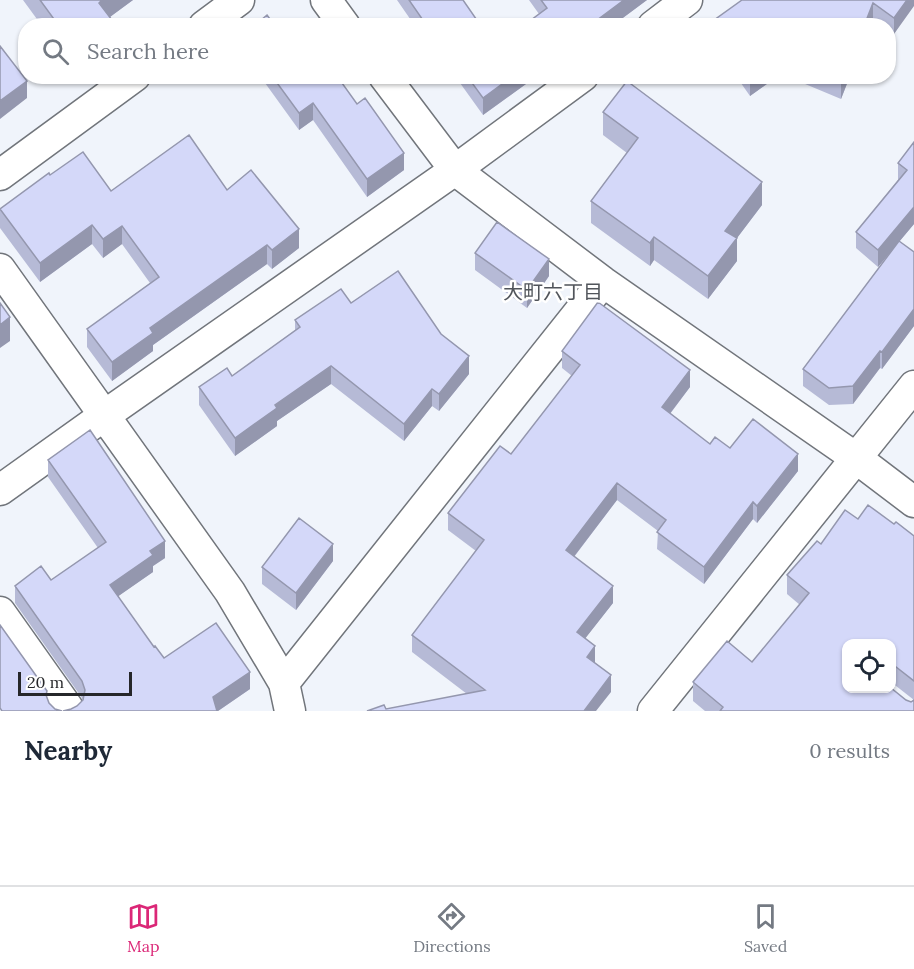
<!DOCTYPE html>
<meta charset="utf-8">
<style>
:root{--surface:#fff;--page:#f6f6f7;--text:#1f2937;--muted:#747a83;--line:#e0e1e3;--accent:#db2777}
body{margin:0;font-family:Lora,"Noto Sans JP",serif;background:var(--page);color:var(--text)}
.controls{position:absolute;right:18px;bottom:18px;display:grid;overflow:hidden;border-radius:12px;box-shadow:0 2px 4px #0004}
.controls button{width:54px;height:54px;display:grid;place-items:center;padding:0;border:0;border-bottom:2px solid var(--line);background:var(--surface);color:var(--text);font:30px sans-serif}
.scale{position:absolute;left:18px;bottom:15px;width:114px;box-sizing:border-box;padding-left:6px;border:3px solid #26272a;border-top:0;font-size:16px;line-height:21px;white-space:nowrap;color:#26272a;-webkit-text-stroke:4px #fff;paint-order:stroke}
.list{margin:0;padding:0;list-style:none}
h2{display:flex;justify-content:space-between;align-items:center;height:78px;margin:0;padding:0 24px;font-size:26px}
h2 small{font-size:20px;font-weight:400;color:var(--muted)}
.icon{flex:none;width:33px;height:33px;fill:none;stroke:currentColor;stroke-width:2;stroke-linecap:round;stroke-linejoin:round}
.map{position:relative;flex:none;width:914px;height:711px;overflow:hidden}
.search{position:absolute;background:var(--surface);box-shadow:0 2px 4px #0004;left:18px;right:18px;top:18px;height:66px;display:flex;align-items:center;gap:15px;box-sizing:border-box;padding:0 21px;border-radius:24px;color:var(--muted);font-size:22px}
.sheet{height:174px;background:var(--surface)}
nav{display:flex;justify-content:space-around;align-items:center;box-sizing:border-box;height:84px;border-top:2px solid var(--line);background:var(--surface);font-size:16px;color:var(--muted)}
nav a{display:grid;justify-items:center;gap:3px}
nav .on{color:var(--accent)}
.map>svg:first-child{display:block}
</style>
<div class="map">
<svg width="914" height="711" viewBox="0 0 914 711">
<rect width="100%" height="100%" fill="#f0f4fb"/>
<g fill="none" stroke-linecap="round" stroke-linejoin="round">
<g stroke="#71757b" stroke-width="33">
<path id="minor" d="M326,0L345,26
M204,26L239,0
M653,26L687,0
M384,76L455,170L603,282L856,458L914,502
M0,175L135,76
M0,269L230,592L284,683L290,711
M0,490L105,415L455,170L583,76
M0,612L68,708L63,711
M284,683L603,282
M653,711L914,386"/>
</g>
<use href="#minor" stroke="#fff" stroke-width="30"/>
</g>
<path fill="#b6bad6" d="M23,0H133L110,17L112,26H42Z
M397,0H463L481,26H415Z
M529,0H647L612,26H523L539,14Z
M742,0H914L894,34L888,31V26H881L873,20L870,26H710V23Z
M260,76H337L404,170L367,197L313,120L299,130Z
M455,76H537L483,115Z
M736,76H778L750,96Z
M786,76H850L841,99Z
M603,112L762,205L737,238V261L708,299L654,260L650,266L591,223V201L627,153L603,135Z
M914,142V224L878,267L856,248V232L898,180V163Z
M50,175L111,191L227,190L299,248L272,269L267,264L153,345V351L112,381L87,347V329L150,283L122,244L103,258L92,244L40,282L0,228V209Z
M914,252V326L882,369L880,368L853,404L829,405L803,386V369Z
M475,253L549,276L527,308L475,270Z
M351,303L469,374L439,411L432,406L404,441L331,384L277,421V426L235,456L199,405V387L232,376L295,330V320Z
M562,351L690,387L670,414L710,444L730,448L798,471L757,523L753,519L704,584L657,549L658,531L617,500L574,557L613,603L585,638L595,662V663L611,692L386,709L467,694L412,652V635L476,551L448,530V513L511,454L572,376L562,368Z
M48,460L165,558L153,566V572L118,596L154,647L164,658L250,689L218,711H63L71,709L77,706L83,700L82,698L15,603V586L51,580L98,548L48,477Z
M858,519L894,524L914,536V700L891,682V644L846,688L914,711H705L693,701V682L752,662L800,605L787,594V575L821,544Z
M333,561L296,610L262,584V567Z"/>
<path fill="#9497ae" d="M102,0H133L99,25V3Z
M624,0H647L612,26H589Z
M907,0H914V6L894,34V18Z
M873,3V20L870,26H864Z
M112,20V26H104Z
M513,76H537L483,115V98Z
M754,76H778L750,96V79Z
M843,76H850L841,99V82Z
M27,81V98L0,119V101Z
M313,103V120L299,130V113Z
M404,153V170L367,197V179Z
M762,182V205L737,238V261L708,299V276L725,231Z
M914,207V224L878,267V250Z
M92,225V244L40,282V263Z
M122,226V244L103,258V239Z
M299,229V248L272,269V250Z
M654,237V260L650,266V243Z
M267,245V264L153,345V351L112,381V362L150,328Z
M549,259V276L527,308V290Z
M914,309V326L882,369V352Z
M10,317V341L0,348V325Z
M880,351V368L853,404V386Z
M469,356V374L439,411V394Z
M331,366V384L277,421V426L235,456V438L275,405Z
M690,370V387L662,424V407Z
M432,389V406L404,441V424Z
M798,454V471L757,523V506Z
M617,483V500L566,567V550Z
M753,502V519L704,584V567Z
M165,541V558L153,566V572L110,602V585L150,551Z
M333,544V561L296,610V593Z
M613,586V603L577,649V632Z
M595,646V662L587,674V657Z
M250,672V689L218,711H213V697Z
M611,675V692L596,711H584Z"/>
<path fill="#d4d8f9" stroke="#9497ae" stroke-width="1.5" d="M40,0H102L99,3L112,20L104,26H59Z
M409,0H463L481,26H427Z
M541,0H624L589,26H523L547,8Z
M742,0H907L894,18L873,3L864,26H712L710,23Z
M267,15L275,26H254Z
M290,22L293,26H285Z
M0,46L27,81L0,101Z
M272,76H337L357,104L365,98L404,153L367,179L313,103L299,113Z
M467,76H513L483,98Z
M828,76H843L841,82Z
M627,81L762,182L725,231L737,238L708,276L654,237L650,243L591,201L638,138L603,112Z
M189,135L227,190L251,170L299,229L272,250L267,245L150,328L153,333L112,362L87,329L159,277L122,226L103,239L92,225L40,263L0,209L49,173L50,175L83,152L111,191Z
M914,142V207L878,250L856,232L907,170L898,163Z
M497,222L549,259L527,290L475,253Z
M899,241L914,252V309L882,352L880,351L853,386L829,388L803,369Z
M398,271L441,334L469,356L439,394L432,389L404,424L331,366L275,405L277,408L235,438L199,387L227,368L232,376L300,327L295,320L341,289L351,303Z
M598,302L690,370L662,407L710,444L715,437L730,448L753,419L798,454L757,506L753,502L704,567L657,532L666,520L617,483L566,550L613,586L577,632L595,646L587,657L611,675L584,711H367L384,705L386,709L485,690L412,635L484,540L448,513L500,446L511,454L580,365L562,351Z
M0,303L10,317L0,325Z
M90,430L165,541L150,551L153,555L110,585L154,647L155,646L164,658L216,623L250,672L213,697L217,711H63L71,709L77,706L83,700L85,690L82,681L15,586L41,566L51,580L106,542L48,460Z
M868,505L894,524L896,522L914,536V681L891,663V644H846V688H891L906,700L911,702L914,700V711H720L723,707L693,682L727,641L752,662L809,593L787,575L817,541L821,544L845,510L858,519Z
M299,518L333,544L296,593L262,567Z
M0,625L47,691L46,695L49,703L55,709L62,711H2L0,708Z"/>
<g text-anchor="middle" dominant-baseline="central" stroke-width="5" stroke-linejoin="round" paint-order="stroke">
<g font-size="20" fill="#51555b" stroke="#fff">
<text x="553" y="291">大町六丁目</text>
</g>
</g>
</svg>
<div class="controls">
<button><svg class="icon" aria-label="locate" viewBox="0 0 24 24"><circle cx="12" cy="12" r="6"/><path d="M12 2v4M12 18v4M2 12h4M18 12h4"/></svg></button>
</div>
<div class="scale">20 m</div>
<div class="search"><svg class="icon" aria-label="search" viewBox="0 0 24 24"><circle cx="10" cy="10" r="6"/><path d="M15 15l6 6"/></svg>Search here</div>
</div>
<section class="sheet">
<h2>Nearby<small>0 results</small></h2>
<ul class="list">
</ul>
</section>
<nav>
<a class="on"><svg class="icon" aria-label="map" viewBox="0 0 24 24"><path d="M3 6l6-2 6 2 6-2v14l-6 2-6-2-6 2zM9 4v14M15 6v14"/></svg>Map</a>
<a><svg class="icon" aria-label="directions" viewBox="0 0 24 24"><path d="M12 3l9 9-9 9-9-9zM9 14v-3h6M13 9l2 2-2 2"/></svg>Directions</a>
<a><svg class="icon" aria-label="saved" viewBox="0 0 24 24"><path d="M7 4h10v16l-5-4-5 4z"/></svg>Saved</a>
</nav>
